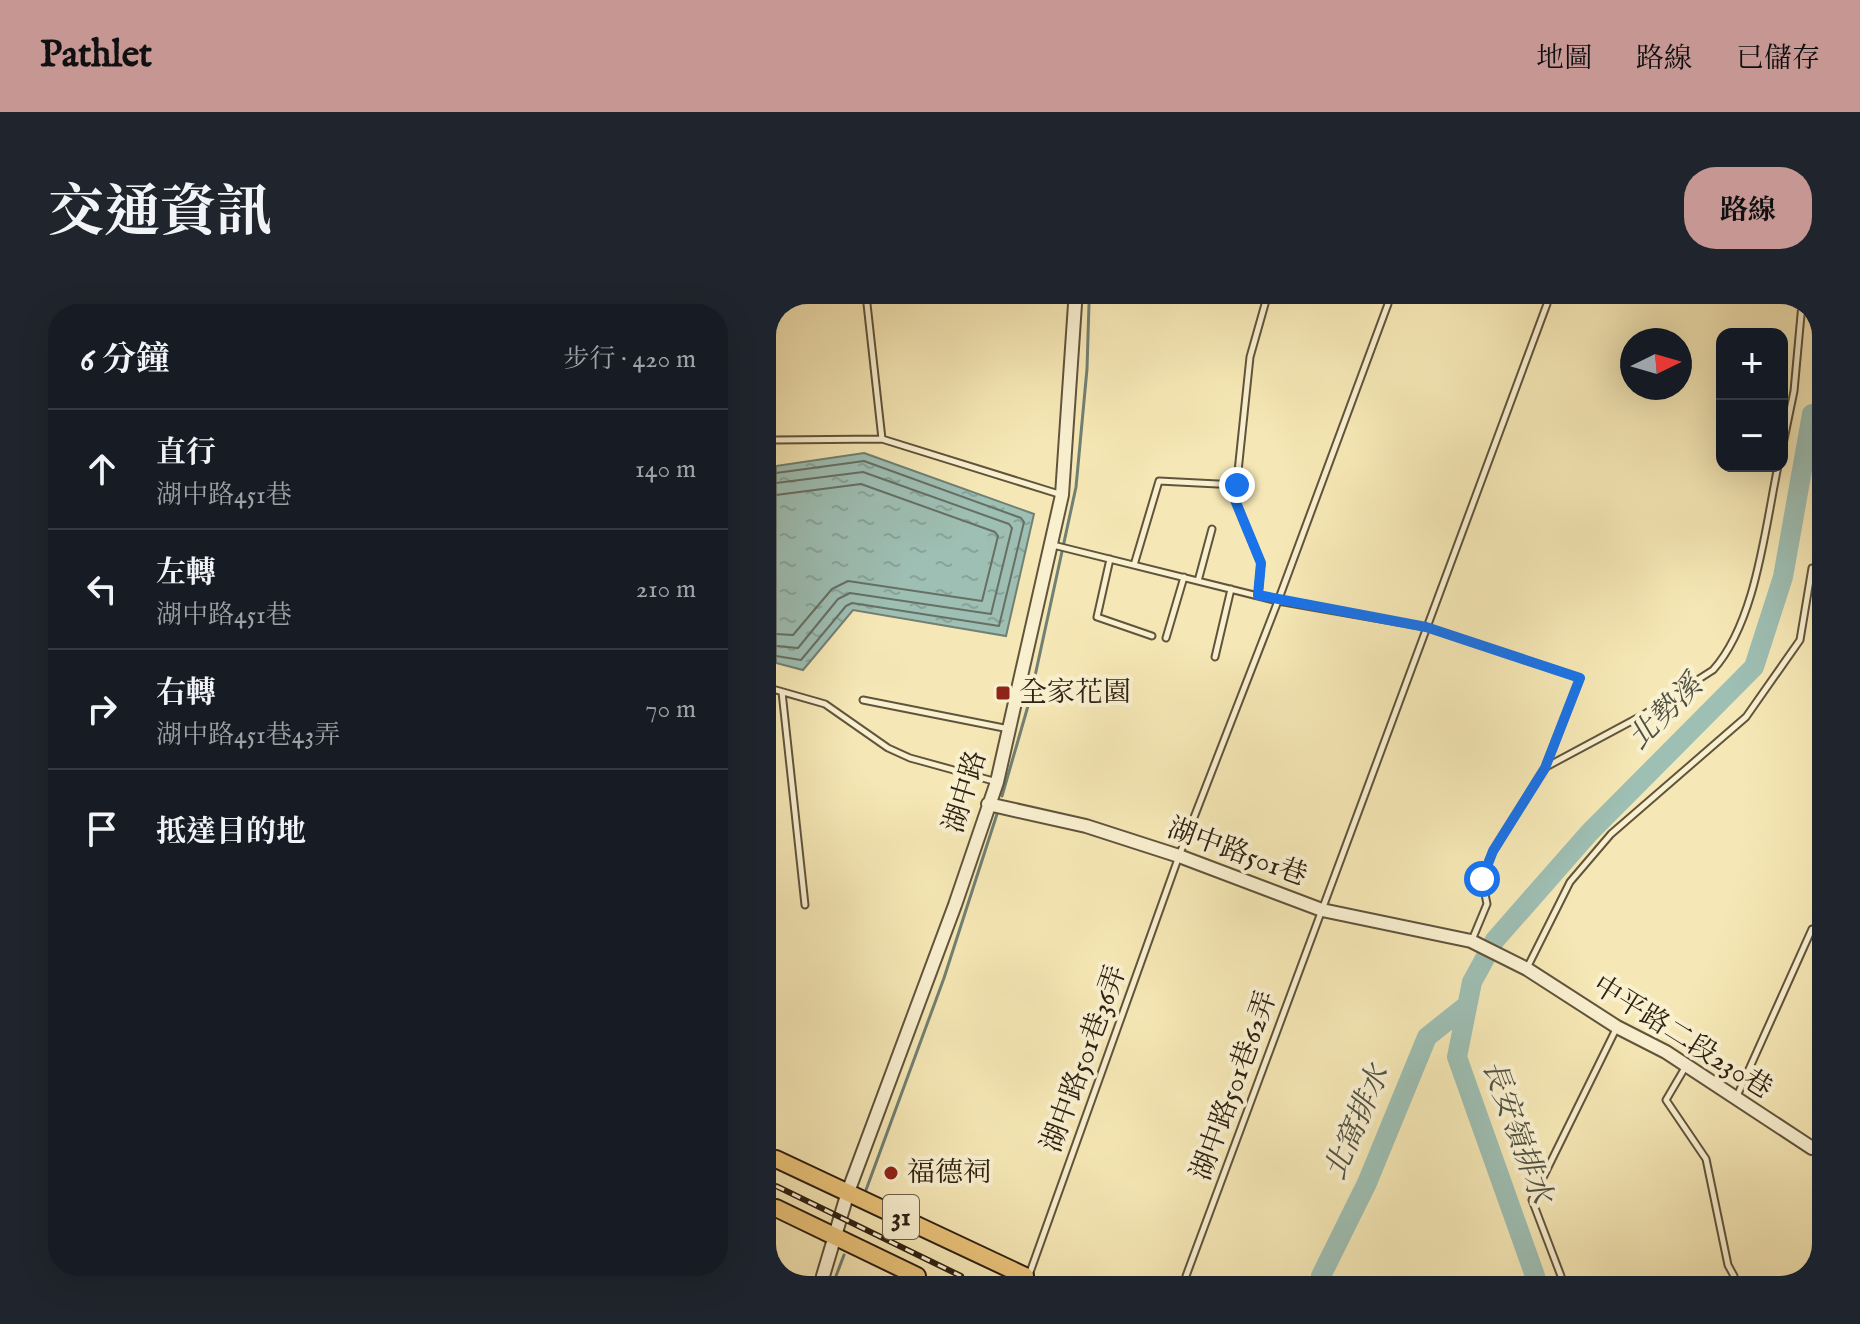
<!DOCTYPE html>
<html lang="zh-TW">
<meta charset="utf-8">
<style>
:root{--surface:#171b24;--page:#20242c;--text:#f1f3f6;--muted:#9ea1a6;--line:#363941;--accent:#c59692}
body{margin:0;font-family:"IM FELL English","Noto Serif TC",serif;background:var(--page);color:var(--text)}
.controls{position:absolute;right:24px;top:24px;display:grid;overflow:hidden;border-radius:16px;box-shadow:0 8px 32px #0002}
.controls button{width:72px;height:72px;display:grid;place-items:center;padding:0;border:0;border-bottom:2px solid var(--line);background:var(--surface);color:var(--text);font:40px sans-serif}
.compass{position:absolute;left:844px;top:24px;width:72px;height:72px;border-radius:50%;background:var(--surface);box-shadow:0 8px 32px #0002;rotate:85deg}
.stop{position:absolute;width:24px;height:24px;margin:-18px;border:6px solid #1a73e8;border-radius:50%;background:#fff}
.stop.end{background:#1a73e8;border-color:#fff;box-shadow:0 2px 8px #0008}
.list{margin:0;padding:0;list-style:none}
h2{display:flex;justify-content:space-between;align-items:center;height:104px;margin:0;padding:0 32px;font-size:34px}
h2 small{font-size:26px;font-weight:400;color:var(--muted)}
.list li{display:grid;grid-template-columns:52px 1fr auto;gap:24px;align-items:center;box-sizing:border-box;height:120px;padding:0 32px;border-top:2px solid var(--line)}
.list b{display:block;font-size:30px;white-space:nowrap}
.list p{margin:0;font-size:26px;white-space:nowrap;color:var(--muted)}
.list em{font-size:26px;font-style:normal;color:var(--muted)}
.icon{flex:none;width:44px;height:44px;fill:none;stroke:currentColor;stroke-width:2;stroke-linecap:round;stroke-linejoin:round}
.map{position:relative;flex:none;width:1036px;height:972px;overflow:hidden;border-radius:32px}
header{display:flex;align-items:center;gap:48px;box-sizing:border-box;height:112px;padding:0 40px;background:var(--accent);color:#111}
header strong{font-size:38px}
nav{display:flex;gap:44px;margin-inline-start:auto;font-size:28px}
.intro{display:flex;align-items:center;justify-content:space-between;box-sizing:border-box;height:192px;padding:0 48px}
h1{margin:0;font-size:56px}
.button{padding:20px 36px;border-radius:32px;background:var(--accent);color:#111;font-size:28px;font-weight:700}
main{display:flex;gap:48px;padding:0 48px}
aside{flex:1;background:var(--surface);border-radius:32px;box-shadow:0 8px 32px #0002}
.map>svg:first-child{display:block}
</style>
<header>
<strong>Pathlet</strong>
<nav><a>地圖</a><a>路線</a><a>已儲存</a></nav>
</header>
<div class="intro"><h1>交通資訊</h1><a class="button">路線</a></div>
<main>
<aside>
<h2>6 分鐘<small>步行 · 420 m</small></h2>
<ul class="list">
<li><svg class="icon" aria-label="ahead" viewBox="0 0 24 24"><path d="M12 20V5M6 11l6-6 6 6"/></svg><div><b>直行</b><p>湖中路451巷</p></div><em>140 m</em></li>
<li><svg class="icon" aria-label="left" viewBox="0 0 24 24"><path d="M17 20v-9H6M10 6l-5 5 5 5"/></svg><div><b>左轉</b><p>湖中路451巷</p></div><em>210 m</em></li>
<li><svg class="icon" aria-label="right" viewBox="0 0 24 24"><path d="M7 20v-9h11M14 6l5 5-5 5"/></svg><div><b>右轉</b><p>湖中路451巷43弄</p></div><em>70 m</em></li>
<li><svg class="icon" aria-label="arrive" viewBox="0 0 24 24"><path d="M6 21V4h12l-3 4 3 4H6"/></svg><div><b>抵達目的地</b></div></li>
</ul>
</aside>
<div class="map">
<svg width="1036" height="972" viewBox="0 0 1036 972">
<defs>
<pattern id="water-ripples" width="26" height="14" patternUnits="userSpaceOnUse" patternTransform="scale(2)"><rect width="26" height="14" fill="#9ebfb4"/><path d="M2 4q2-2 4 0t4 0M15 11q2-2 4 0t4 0" fill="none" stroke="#88a49a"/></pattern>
</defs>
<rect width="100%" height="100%" fill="#f6e8b6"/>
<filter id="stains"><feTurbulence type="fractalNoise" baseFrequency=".0025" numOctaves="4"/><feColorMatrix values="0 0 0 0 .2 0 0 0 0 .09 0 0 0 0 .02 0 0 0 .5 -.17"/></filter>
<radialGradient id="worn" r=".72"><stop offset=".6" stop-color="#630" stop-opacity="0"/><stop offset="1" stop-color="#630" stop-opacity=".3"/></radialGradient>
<path fill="url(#water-ripples)" stroke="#718074" stroke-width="2" d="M88,149L258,210L230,332L77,306L27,366L0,359V162Z"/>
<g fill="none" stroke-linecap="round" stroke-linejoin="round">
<path stroke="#667064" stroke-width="2" d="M0,169L88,157L245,214L248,218L223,322L76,299L70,302L25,356L0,352
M0,179L87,168L233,220L236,224L215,310L74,289L62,295L22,344L0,342
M0,191L85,180L219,228L222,232L206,297L72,277L56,285L17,331L0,330"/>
<path stroke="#718074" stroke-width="3" d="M226,492L254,395L300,183L311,65L313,0
M90,886L168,674L221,510
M60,972L68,951"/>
<path stroke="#9ebfb4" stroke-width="20" d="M545,972L591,879L651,733L690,702
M759,972L681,753L696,678L719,636L813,529L978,363L1007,273L1036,110"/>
<g stroke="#60543c" stroke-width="9">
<path id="service" d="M91,0L106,135
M0,136L106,135L286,191
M1006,145L1018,87L1026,0
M277,241L502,297L650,323L804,374L769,464L717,547L706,575L711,600L696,636
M334,255L321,313L376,332
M358,261L383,177L461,181
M422,277L436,225
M482,291L485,259L459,196L474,53L489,0
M390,334L408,273
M439,353L455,285
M0,386L49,400L112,444L134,454L221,478
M6,388L29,601
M87,396L233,425
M770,463L867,411L937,366C980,318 989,224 1002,162
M751,664L794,578L835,530L970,413L1024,336L1036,264
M910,762L890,796L930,855L952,961L958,972
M961,792L1036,625
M253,971L403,552L502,297L612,0
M410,972L771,0
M785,972L756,896L841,723"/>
</g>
<g stroke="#60543c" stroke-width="16">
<path id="tertiary" d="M212,500L310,522L403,552L546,606L695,637L751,665L841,723L890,748L1036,844
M47,972L72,888L179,601L221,478L286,191L299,0"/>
</g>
<g stroke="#2e2214" stroke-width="20">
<path id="primary" d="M0,855L249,972
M0,904L141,972"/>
</g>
<use href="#service" stroke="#f9f0d0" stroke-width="5"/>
<use href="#tertiary" stroke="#f9f0d0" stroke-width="12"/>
<use href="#primary" stroke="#ebc47b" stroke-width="16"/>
<g stroke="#2e2214" stroke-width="6">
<path id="rail" d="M0,882L185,972"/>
</g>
<use href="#rail" stroke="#f9f0d0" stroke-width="3" stroke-dasharray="9" stroke-linecap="butt"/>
</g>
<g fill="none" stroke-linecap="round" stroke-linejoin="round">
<path stroke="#1a73e8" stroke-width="10" d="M461,181L459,196L485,259L482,291L650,323L804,374L769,464L717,547L706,575"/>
</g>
<g fill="#8f2418" stroke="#f9f0d0" stroke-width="3">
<rect x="219" y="381" width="16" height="16" rx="4"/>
<circle cx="115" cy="869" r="8"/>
</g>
<g text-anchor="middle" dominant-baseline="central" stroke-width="8" stroke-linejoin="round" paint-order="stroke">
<rect fill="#f9f0d0" stroke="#6b604c" stroke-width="2" x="107" y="891" width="36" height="44" rx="6"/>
<g font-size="26" font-weight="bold" fill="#2e2214">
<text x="125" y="913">31</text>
</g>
<g font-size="28" fill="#2e2214" stroke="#f9f0d0" text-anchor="start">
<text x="243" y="389">全家花園</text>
<text x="131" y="869">福德祠</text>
</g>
<g font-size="28" fill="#2e2214" stroke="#f9f0d0">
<text transform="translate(190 488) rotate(-73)">湖中路</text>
<text transform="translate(461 549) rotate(20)">湖中路501巷</text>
<text transform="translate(906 734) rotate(32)">中平路二段230巷</text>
<text transform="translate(309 755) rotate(-70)">湖中路501巷36弄</text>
<text transform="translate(459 782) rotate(-70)">湖中路501巷62弄</text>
</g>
<g font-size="30" font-style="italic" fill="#505144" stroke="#f9f0d0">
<text transform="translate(890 409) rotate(-45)">北勢溪</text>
<text transform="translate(582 819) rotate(-67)">北窩排水</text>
<text transform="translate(740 828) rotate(70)">長安嶺排水</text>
</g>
</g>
<rect width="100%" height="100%" filter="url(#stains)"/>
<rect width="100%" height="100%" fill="url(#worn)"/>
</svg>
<div class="controls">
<button>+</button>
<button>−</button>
</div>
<svg class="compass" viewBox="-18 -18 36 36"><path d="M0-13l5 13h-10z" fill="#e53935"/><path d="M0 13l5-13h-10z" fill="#9ea1a6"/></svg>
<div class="stop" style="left:706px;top:575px"></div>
<div class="stop end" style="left:461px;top:181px"></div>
</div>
</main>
